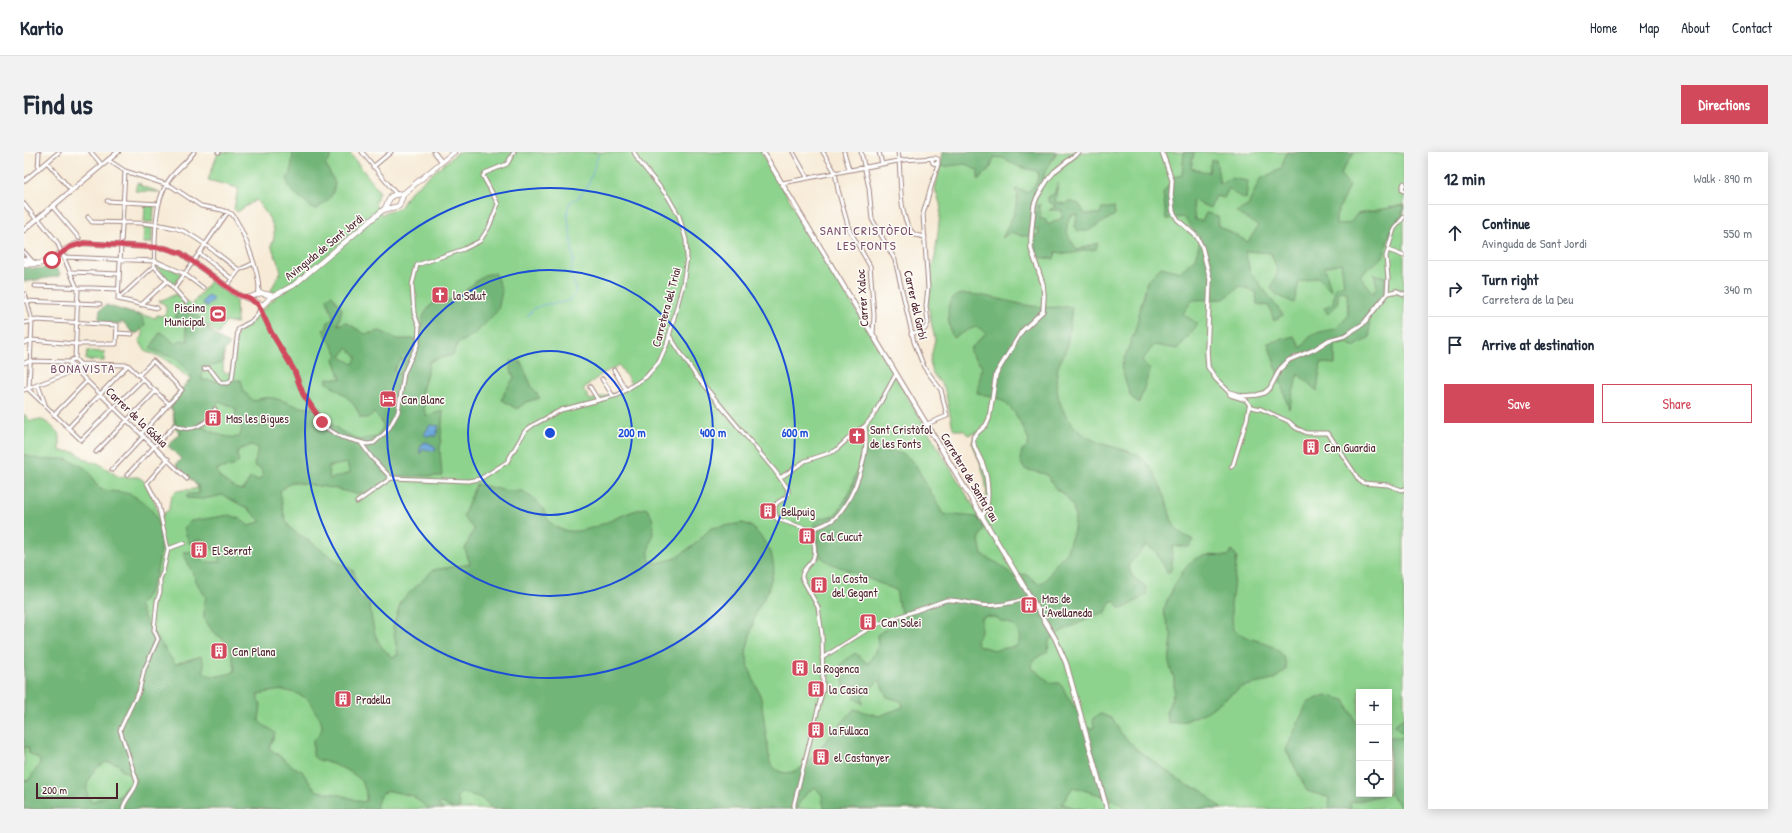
<!DOCTYPE html>
<meta charset="utf-8">
<style>
:root{--surface:#fff;--page:#f2f2f3;--text:#1f2937;--muted:#747a83;--line:#e0e1e3;--accent:#d1495b}
body{margin:0;font-family:"Patrick Hand",sans-serif;background:var(--page);color:var(--text)}
.controls{position:absolute;right:12px;bottom:12px;display:grid;overflow:hidden;border-radius:0px;box-shadow:0 2px 10px #0003}
.controls button{width:36px;height:36px;display:grid;place-items:center;padding:0;border:0;border-bottom:1px solid var(--line);background:var(--surface);color:var(--text);font:20px sans-serif}
.scale{position:absolute;left:12px;bottom:10px;width:82px;box-sizing:border-box;padding-left:4px;border:2px solid #4a1f2b;border-top:0;font-size:11px;line-height:14px;white-space:nowrap;color:#4a1f2b;-webkit-text-stroke:3px #fdfcf7;paint-order:stroke}
.stop{position:absolute;width:12px;height:12px;margin:-9px;border:3px solid #d1495b;border-radius:50%;background:#fff}
.stop.end{background:#d1495b;border-color:#fff;box-shadow:0 1px 4px #0008}
.list{margin:0;padding:0;list-style:none}
h2{display:flex;justify-content:space-between;align-items:center;height:52px;margin:0;padding:0 16px;font-size:17px}
h2 small{font-size:13px;font-weight:400;color:var(--muted)}
.list li{display:grid;grid-template-columns:26px 1fr auto;gap:12px;align-items:center;box-sizing:border-box;height:56px;padding:0 16px;border-top:1px solid var(--line)}
.list b{display:block;font-size:15px;white-space:nowrap}
.list p{margin:0;font-size:13px;white-space:nowrap;color:var(--muted)}
.list em{font-size:13px;font-style:normal;color:var(--muted)}
.actions{display:flex;gap:8px;padding:12px 16px}
.actions a{flex:1;padding:9px 0;border:1px solid var(--accent);border-radius:0px;text-align:center;font-size:14px;color:var(--accent)}
.actions .main{background:var(--accent);color:#fff}
.icon{flex:none;width:22px;height:22px;fill:none;stroke:currentColor;stroke-width:2;stroke-linecap:round;stroke-linejoin:round}
.map{position:relative;flex:none;width:1380px;height:657px;overflow:hidden;border-radius:0px}
header{display:flex;align-items:center;gap:24px;box-sizing:border-box;height:56px;padding:0 20px;background:var(--surface);border-bottom:1px solid var(--line)}
header strong{font-size:19px}
nav{display:flex;gap:22px;margin-inline-start:auto;font-size:14px}
.intro{display:flex;align-items:center;justify-content:space-between;box-sizing:border-box;height:96px;padding:0 24px}
h1{margin:0;font-size:28px}
.button{padding:10px 18px;border-radius:0px;background:var(--accent);color:#fff;font-size:14px;font-weight:700}
main{display:flex;gap:24px;padding:0 24px}
aside{flex:1;background:var(--surface);border-radius:0px;box-shadow:0 2px 10px #0003}
.map>svg:first-child{display:block}
</style>
<header>
<strong>Kartio</strong>
<nav><a>Home</a><a>Map</a><a>About</a><a>Contact</a></nav>
</header>
<div class="intro"><h1>Find us</h1><a class="button">Directions</a></div>
<main>
<div class="map">
<svg width="1380" height="657" viewBox="0 0 1380 657">
<rect width="100%" height="100%" fill="#fdfcf7"/>
<filter id="ink" filterUnits="userSpaceOnUse"><feTurbulence type="fractalNoise" baseFrequency=".025" numOctaves="2"/><feDisplacementMap in="SourceGraphic" scale="8" xChannelSelector="R" yChannelSelector="G"/><feConvolveMatrix kernelMatrix="1 2 1 2 8 2 1 2 1" color-interpolation-filters="sRGB"/></filter>
<filter id="wash" filterUnits="userSpaceOnUse"><feTurbulence type="fractalNoise" baseFrequency=".012" numOctaves="4" result="noise"/><feDisplacementMap in="SourceGraphic" scale="16" xChannelSelector="R" yChannelSelector="G"/><feGaussianBlur stdDeviation="0.9" result="paint"/><feColorMatrix in="noise" values="0 0 0 0 0 0 0 0 0 0 0 0 0 0 0 0 0 1.4 0 .05"/><feComposite in="paint" operator="in"/></filter>
<g filter="url(#wash)">
<rect width="100%" height="100%" fill="#f7ebd7"/>
<path fill="#8ed38d" stroke="#6c795c" fill-rule="evenodd" d="M192,0H325L355,39L351,52L358,63L364,59L376,56L385,41L434,0H737L954,362L961,358C967,335 957,312 948,291L952,280L944,283L939,278H931L929,276L920,235L909,222L906,210L911,188L904,154L906,138V119L911,105L917,54L911,37L920,0H1380V657H0V262L7,269C21,264 27,274 36,283V299L51,300L66,310L74,311L95,325H114L119,328L127,340L136,364L145,358C146,336 152,339 171,337L174,335L152,312L157,307L144,294L156,281L148,273L150,272L149,259L145,255L160,239L158,236L166,228C152,215 141,204 122,200L115,188L119,184L118,178L114,174L108,161L132,166L133,163L139,164L142,160C143,154 141,152 135,149L153,142L160,151L162,149L167,154L187,128L212,148L213,171L201,170L194,183L184,173L185,176L200,193L199,220L207,221L209,203L214,177L227,170L232,158L241,157L244,151L251,147L247,138L257,119L247,93C257,77 241,60 232,48L213,60L210,57L214,36L184,28L194,1ZM595,213L608,233L596,240L566,248L559,237L578,222ZM1335,540H1365V642H1335Z
M113,31L117,32V34L136,40L111,39Z
M121,54H130L129,70H120Z
M120,75H128V91H119Z
M134,111L158,122L150,133H148L133,115Z
M63,199L81,200L80,209L62,208Z"/>
<path fill="#72b578" stroke="#5e6a52" fill-rule="evenodd" d="M269,0H309L305,9L301,12L311,31C309,46 304,49 292,57L287,56C279,43 265,45 263,26L267,22Z
M918,0H1033L1020,22L1018,35L1011,49L1006,84H998L987,80L978,86L990,62L994,42L991,39L992,37L1003,40C1010,35 1016,29 1013,19L995,15L979,6L970,5L967,15L954,29V19L942,12L916,15Z
M1160,0H1170L1167,16L1185,21L1187,8H1192L1196,32L1206,26L1224,29L1222,47L1211,42L1205,36L1200,46L1192,44L1186,56L1168,48L1171,68L1178,69L1182,61L1194,64L1195,74L1224,90L1234,74L1212,60L1224,54L1236,27L1257,17L1263,0H1331L1316,22L1325,33L1312,65V73L1326,71L1333,62L1380,53L1378,64L1368,75L1359,105L1336,123L1349,142L1353,134L1350,122L1362,125L1360,141L1345,162L1346,185L1330,195L1321,190L1311,193V212L1297,211L1293,239L1274,222L1265,257L1244,191L1270,184L1277,196L1288,182L1313,176L1324,164L1323,140L1315,139L1313,153L1304,162L1300,156L1309,151L1311,135L1320,132L1317,111L1301,115L1307,138L1294,125L1275,130L1270,151L1253,143L1247,136L1254,120L1247,101L1221,99L1226,119L1259,163L1250,169L1245,154L1233,152L1232,140L1216,134L1200,147L1168,148L1159,162L1174,172L1154,197L1130,193L1118,209L1126,218L1115,251L1107,245L1097,215L1111,179L1123,129L1137,115L1156,120L1171,106L1177,87L1159,65L1142,67L1139,41L1151,25L1158,23Z
M1034,31L1031,50L1042,52L1044,49L1055,52L1061,62H1076L1078,57L1090,55L1091,63L1064,79H1054L1051,75L1053,62L1046,64C1039,80 1045,84 1053,98L1074,91L1072,97L1043,102L1032,100L1030,107L1012,105L1011,83H1015L1014,77L1009,78L1013,54L1016,52V67H1021L1024,73L1038,66V58H1025L1032,54L1024,50V45L1030,42Z
M0,115C8,117 23,117 31,115L36,121L35,124L0,130Z
M471,121L478,139L474,158L451,182L433,192L429,203L406,209L397,243L402,264L419,259L416,298L418,324H373L356,337L332,342L308,336L268,330L256,339C259,356 259,377 278,384L317,412L330,419L334,443L345,451C350,475 348,489 368,505L374,503L369,475L377,449L409,418L446,412L441,397L450,377L439,365L452,332L483,339H499C505,344 513,349 518,355C522,361 522,368 529,373C555,393 596,359 622,356C640,377 620,388 626,409L633,411L650,407L670,393L687,376L719,371L727,374L738,386L747,400L750,416L744,439L732,460L722,500L725,516L737,546L746,611C756,625 768,622 780,614L830,557L855,564L879,555L877,549L863,545L855,528L838,545L839,552L830,546L834,537V533L820,534L817,512L831,501L844,512L854,494L853,483L863,476L866,469L880,465L875,454L872,438L806,411L796,404L789,373L796,366L811,364L826,340L837,305L841,298L849,296L880,302L891,312L919,362L953,365L960,376L955,388L958,403L975,412L990,425L1001,422L1015,432L1022,428L1032,412L1042,402L1050,378L1051,366L1049,354L1041,343L1032,337L1022,322L1000,317L996,308L998,298L1003,295L1005,289C1001,277 989,254 977,248C970,244 960,243 953,241L958,214L946,200L947,196L962,181C959,179 956,176 953,175C951,174 933,184 929,186C925,175 920,153 930,145C941,135 993,153 1008,154C1021,156 1035,155 1048,155C1046,168 1045,181 1043,194C1041,203 1034,211 1033,220C1029,248 1044,276 1069,288C1085,296 1107,296 1120,308C1130,317 1139,339 1143,351C1146,361 1147,374 1157,381C1160,384 1166,386 1170,388L1165,395L1149,394C1146,404 1150,411 1146,420H1143L1132,400L1122,393L1104,414C1106,417 1107,423 1110,426C1118,433 1123,430 1122,443L1101,456H1095L1091,449H1087L1081,462H1075L1038,479L1025,488L1024,499L1009,508L1007,515L1027,531H1036L1049,554H1052L1062,576H1070L1069,566L1077,562L1089,567L1096,580L1111,596L1164,634L1176,637L1198,657H1103L1086,646L1049,635L1038,652L1057,657H800L798,643L791,635L783,641L773,654L774,657H467C462,645 449,643 437,641L433,645L436,654L434,657H429L418,651L414,653L419,657H405L389,644L366,639C355,640 354,648 352,657H0V629L5,628L16,611L15,607L5,601L4,595H1L0,597V302C4,303 9,306 14,307C24,309 34,305 44,308C51,310 61,315 65,320C69,325 71,334 77,337C88,341 100,338 110,344C120,350 131,359 134,370C141,394 133,436 115,453L122,469L151,512L177,504L180,512V521C189,527 201,523 210,520L211,516L206,495L199,487L189,480L180,466V453L182,445L174,433L159,400H169L182,410H197L191,399L178,387L165,391L160,376L167,369L206,363L216,367L225,374L237,369L224,357L199,343L180,347L163,346V342H175L174,334L152,313L157,307L144,294L157,281L152,273L146,249L168,226L154,208L126,197L136,180L143,184L151,192L157,188L164,189L161,174L151,166L153,160C180,161 174,167 190,182C194,186 201,190 206,193L200,199L199,210C191,215 184,213 178,218V228L191,229L217,228L220,240L230,249C247,241 257,249 273,254C280,256 289,256 296,256L299,266L317,279L335,288L353,285L359,275L357,268L350,261L343,266H336C333,250 316,239 303,231V226L317,227L310,207L314,203L299,178L302,177L304,170L309,167C309,160 304,154 303,146L308,143L318,157L314,173L322,170L341,182L356,179L373,187H396C398,165 397,163 413,147L430,148L460,123ZM323,196L333,205L329,212L317,205ZM377,207L381,212L374,223L370,218ZM194,250L203,252L212,257L211,267L218,277L215,285C201,287 189,280 176,274C185,268 191,261 194,250ZM228,293L234,296L230,314L236,316L239,323L235,328L226,326L219,338L213,337L195,325L193,317L209,314L215,309L213,303L214,298ZM323,311L326,321L306,327L304,315ZM963,464L973,466L978,470C990,470 1000,483 993,494L971,498L955,494L952,489L957,479V466ZM258,538C266,540 274,541 282,546C287,550 288,554 291,559C299,570 302,580 289,588V604C292,608 298,609 303,610C323,618 344,624 342,649L338,650L317,643L293,639L283,627L278,619L270,615L245,596L251,581C246,576 239,574 235,569L237,552L234,549V542ZM83,610L95,612L98,619L104,620L105,623L110,624V631L100,636L95,645L83,643L68,650C55,637 68,615 83,610Z
M82,153L117,164L121,173L114,181H109L99,170L95,172L78,170L75,166L76,158Z
M487,209L497,210L508,235L516,246L502,250L493,257L478,248L481,239L490,226L486,215Z
M1208,399L1213,404L1207,453L1209,477C1225,492 1264,488 1262,518L1249,528L1217,535L1184,559L1162,569L1144,571L1142,561L1150,540V526L1145,511L1148,485L1139,459C1145,444 1159,411 1175,405C1184,402 1194,404 1204,404Z
M1301,543L1321,548L1335,577V642H1362L1326,651L1327,657H1304L1306,646L1283,639L1262,598L1283,551Z
M1380,565V582L1370,573Z
M1365,585H1380V657H1378L1365,641Z"/>
<path fill="#6aa7db" stroke="#5a6383" d="M184,143L190,147L183,155L178,151Z
M406,273L415,274L412,284H402L400,282Z
M403,290L410,294L412,296L411,299L399,297L396,302V296L399,291Z"/>
<g fill="none" stroke-linecap="round" stroke-linejoin="round">
<path stroke="#6aa7db" stroke-width="1" d="M504,164C514,146 537,155 547,147C561,136 539,122 550,110L543,58L546,50C565,44 569,18 575,0"/>
</g>
</g>
<g filter="url(#ink)">
<g fill="none" stroke-linecap="round" stroke-linejoin="round">
<g stroke="#a08581" stroke-width="5">
<path id="minor" d="M67,0L78,13
M194,0H195
M338,0L373,43
M410,0L418,10
M769,0L783,25
M799,0L811,20L814,38L825,77L846,114L850,163L849,182
M820,0L825,17
M837,0L845,36L848,67L871,108L890,190L900,215L917,238L923,264L903,272
M855,0L858,12
M874,0C878,22 873,69 891,83L901,85
M84,8L101,19L147,34L177,54L198,58L208,62C218,75 239,127 234,142
M23,10L47,38
M349,15L367,0
M14,18L15,0
M0,29L35,0
M758,31L879,8L911,6L914,7V12L909,11L907,6
M1380,31L1378,37L1380,39
M83,49L135,52
M0,52L12,67
M28,54L55,86
M64,65L68,70C93,71 134,69 157,78C175,85 198,106 215,118
M14,66L33,90L36,97
M1364,98L1380,104
M0,100L8,109
M175,101L208,127
M39,104L54,138L51,207
M40,105L131,109L159,121L179,136
M47,120L95,122
M11,134L94,137
M202,135L215,118L230,111
M150,137L204,60
M1,142L8,169L5,236
M1363,142L1364,126L1362,104L1370,77L1380,65
M94,147L101,19
M94,147L130,114
M94,147L133,156
M0,149L76,152
M162,150L130,114C132,88 129,56 142,33C148,20 162,12 170,0
M234,152L247,180L270,218L279,242L302,276L317,285L343,292L350,291L364,278L374,260L380,221L394,191L395,174L390,161L388,133L393,113L440,97L456,89L465,75L474,52L459,24L461,21L483,12L490,0
M117,153L143,129
M0,171L13,168L93,173L92,192H51L8,188L0,191
M93,181L108,182
M887,182L901,177L904,171L902,154L904,136L899,62L914,12
M645,183L672,224L751,319L764,337V341L762,345L753,351L750,356L753,367L786,378C789,388 793,397 789,407C785,414 777,418 778,426L794,455L798,483L799,537L770,652V657
M0,211L6,209L46,210
M56,212L104,213L145,252
M53,216V219L63,229L163,327
M180,217L184,216L186,217L197,231H204L208,227L214,178C220,170 231,173 236,157
M590,218L602,238
M115,223L129,209L158,238L117,282
M578,227L589,244
M14,233L21,252
M566,235L574,248
M4,237L57,288L119,227
M0,238L50,219L56,212L51,207L47,208L46,212L51,216
M1205,240L1206,243L1222,248L1227,255L1237,257L1264,269L1272,276L1283,281H1304L1335,328L1339,331L1364,333L1378,338L1380,337
M30,263L63,229
M44,276L104,213
M337,291L348,306L367,326
M72,300L132,239
M1207,315L1209,313L1223,267L1225,254
M88,318L120,284
M103,323L151,273C166,282 185,272 191,257
M756,326L781,309L811,299L831,280L841,274L849,264L872,222
M333,350L367,326L444,329L456,327L483,310L501,279L509,273L537,258L594,243L622,225L635,210L643,192L659,132L663,105L662,88L655,64L644,45L614,8L610,0
M786,378C794,375 804,372 811,366C831,345 846,303 841,274
M144,397L160,391
M798,506L849,474L922,448C934,447 944,451 956,453C972,455 992,450 1006,445
M99,657C100,647 112,639 113,629L96,578L109,550L115,540L120,518L134,487L130,478L133,449L136,440V427L139,420L144,397L134,352L123,331L144,307"/>
</g>
<g stroke="#a08581" stroke-width="5.5">
<path id="tertiary" d="M1138,0L1148,28L1147,44L1149,60L1154,68L1173,85L1178,95L1186,127L1183,199L1184,215L1192,227L1205,240L1219,244L1233,243L1240,241L1246,236L1256,217L1265,208L1289,198L1305,188L1320,184L1339,172L1364,141L1373,139L1380,142
M958,364C967,354 964,326 959,313C956,304 947,294 950,284L962,273L965,267L972,222L998,179L1019,159L1020,144L1019,132L1007,97V85L1010,53L1013,45L1025,26L1031,19L1055,0"/>
</g>
<g stroke="#a08581" stroke-width="6">
<path id="secondary" d="M739,0L1031,486L1042,511L1083,657
M0,78L94,0"/>
</g>
<g stroke="#a08581" stroke-width="6">
<path id="primary" d="M360,58L367,44L380,41L430,0
M0,107L11,111
M0,112C33,115 32,96 57,91L141,96L157,101L213,142L239,153L246,146L270,133L359,58L375,54L380,41
M224,146L237,141L250,144"/>
</g>
<use href="#minor" stroke="#fff" stroke-width="3"/>
<use href="#tertiary" stroke="#fff" stroke-width="3.5"/>
<use href="#secondary" stroke="#fff" stroke-width="4"/>
<use href="#primary" stroke="#fff" stroke-width="4.5"/>
<g stroke="#a08581" stroke-width="5" stroke-linecap="butt">
<path id="minor-bridge" d="M36,97L39,104"/>
</g>
<use href="#minor-bridge" stroke="#fff" stroke-width="3"/>
</g>
</g>
<g fill="none" stroke-linecap="round" stroke-linejoin="round" filter="url(#ink)">
<path stroke="#d1495b" stroke-width="5" d="M28,108L46,95L60,91L141,96L157,101L213,142L224,146L234,152L247,180L270,218L279,242L298,270"/>
</g>
<g fill="none" stroke="#1d4ed8" stroke-width="2">
<circle cx="526" cy="281" r="82"/>
<circle cx="526" cy="281" r="163"/>
<circle cx="526" cy="281" r="245"/>
</g>
<defs>
<g id="church-square" transform="scale(0.9)"><rect x="-9" y="-9" width="18" height="18" rx="4" fill="#d1495b" stroke="#fdfcf7"/><path d="M-1.2-6h2.4v3.5h3.3v2.4h-3.3V6h-2.4V-.1h-3.3v-2.4h3.3Z" fill="#fff"/></g>
<g id="stadium-square" transform="scale(0.9)"><rect x="-9" y="-9" width="18" height="18" rx="4" fill="#d1495b" stroke="#fdfcf7"/><path d="M0-5a6.5 5 0 1 0 0 10a6.5 5 0 1 0 0-10ZM-3.5-1.8h7v3.6h-7Z" fill="#fff"/></g>
<g id="hotel-square" transform="scale(0.9)"><rect x="-9" y="-9" width="18" height="18" rx="4" fill="#d1495b" stroke="#fdfcf7"/><path d="M-6-4.5h1.5V1H6V5H4.5V3h-9V5H-6ZM-4 0a1.8 1.8 0 1 1 3.6 0ZM.5 0V-2.5h3Q6-2.5 6 0Z" fill="#fff"/></g>
<g id="building-square" transform="scale(0.9)"><rect x="-9" y="-9" width="18" height="18" rx="4" fill="#d1495b" stroke="#fdfcf7"/><path d="M-4-6H4V6H1V3H-1V6H-4ZM-2.5-4.3h1.7v1.8h-1.7ZM.8-4.3h1.7v1.8H.8ZM-2.5-1h1.7V.8h-1.7ZM.8-1h1.7V.8H.8Z" fill="#fff"/></g>
</defs>
<g fill-rule="evenodd">
<use href="#church-square" x="416" y="143"/>
<use href="#stadium-square" x="194" y="162"/>
<use href="#hotel-square" x="364" y="247"/>
<use href="#building-square" x="189" y="266"/>
<use href="#church-square" x="833" y="284"/>
<use href="#building-square" x="1287" y="295"/>
<use href="#building-square" x="744" y="359"/>
<use href="#building-square" x="783" y="384"/>
<use href="#building-square" x="175" y="398"/>
<use href="#building-square" x="795" y="433"/>
<use href="#building-square" x="1005" y="453"/>
<use href="#building-square" x="844" y="470"/>
<use href="#building-square" x="195" y="499"/>
<use href="#building-square" x="776" y="516"/>
<use href="#building-square" x="792" y="537"/>
<use href="#building-square" x="319" y="547"/>
<use href="#building-square" x="792" y="578"/>
<use href="#building-square" x="797" y="605"/>
</g>
<g text-anchor="middle" dominant-baseline="central" stroke-width="3" stroke-linejoin="round" paint-order="stroke">
<g font-size="12" fill="#4a1f2b" stroke="#fdfcf7">
<text transform="translate(300 95) rotate(-39)">Avinguda de Sant Jordi</text>
<text transform="translate(838 146) rotate(-94)">Carrer Xaloc</text>
<text transform="translate(892 153) rotate(77)">Carrer del Garbí</text>
<text transform="translate(642 155) rotate(-75)">Carretera del Triai</text>
<text transform="translate(113 265) rotate(44)">Carrer de la Gódua</text>
<text transform="translate(946 325) rotate(59)">Carretera de Santa Pau</text>
</g>
<g font-size="12" fill="#4a1f2b" stroke="#fdfcf7" text-anchor="start">
<text x="429" y="143">la Salut</text>
<text x="181" y="155" text-anchor="end">Piscina<tspan x="181" dy="14">Municipal</tspan></text>
<text x="377" y="247">Can Blanc</text>
<text x="202" y="266">Mas les Bigues</text>
<text x="846" y="277">Sant Cristòfol<tspan x="846" dy="14">de les Fonts</tspan></text>
<text x="1300" y="295">Can Guardia</text>
<text x="757" y="359">Bellpuig</text>
<text x="796" y="384">Cal Cucut</text>
<text x="188" y="398">El Serrat</text>
<text x="808" y="426">la Costa<tspan x="808" dy="14">del Gegant</tspan></text>
<text x="1018" y="446">Mas de<tspan x="1018" dy="14">l'Avellaneda</tspan></text>
<text x="857" y="470">Can Solei</text>
<text x="208" y="499">Can Plana</text>
<text x="789" y="516">la Rogenca</text>
<text x="805" y="537">la Casica</text>
<text x="332" y="547">Pradella</text>
<text x="805" y="578">la Fullaca</text>
<text x="810" y="605">el Castanyer</text>
</g>
<g font-size="13" letter-spacing="1" fill="#784b69" stroke="#fdfcf7">
<text x="843" y="78">SANT CRISTÒFOL<tspan x="843" dy="15">LES FONTS</tspan></text>
<text x="59" y="216">BONAVISTA</text>
</g>
</g>
<circle cx="526" cy="281" r="6" fill="#1d4ed8" stroke="#fdfcf7" stroke-width="2"/>
<g font-size="12" text-anchor="middle" font-weight="bold" fill="#1d4ed8" stroke="#fdfcf7" stroke-width="3" stroke-linejoin="round" paint-order="stroke">
<text x="608" y="285">200 m</text>
<text x="689" y="285">400 m</text>
<text x="771" y="285">600 m</text>
</g>
</svg>
<div class="controls">
<button>+</button>
<button>−</button>
<button><svg class="icon" aria-label="locate" viewBox="0 0 24 24"><circle cx="12" cy="12" r="6"/><path d="M12 2v4M12 18v4M2 12h4M18 12h4"/></svg></button>
</div>
<div class="scale">200 m</div>
<div class="stop" style="left:28px;top:108px"></div>
<div class="stop end" style="left:298px;top:270px"></div>
</div>
<aside>
<h2>12 min<small>Walk · 890 m</small></h2>
<ul class="list">
<li><svg class="icon" aria-label="ahead" viewBox="0 0 24 24"><path d="M12 20V5M6 11l6-6 6 6"/></svg><div><b>Continue</b><p>Avinguda de Sant Jordi</p></div><em>550 m</em></li>
<li><svg class="icon" aria-label="right" viewBox="0 0 24 24"><path d="M7 20v-9h11M14 6l5 5-5 5"/></svg><div><b>Turn right</b><p>Carretera de la Deu</p></div><em>340 m</em></li>
<li><svg class="icon" aria-label="arrive" viewBox="0 0 24 24"><path d="M6 21V4h12l-3 4 3 4H6"/></svg><div><b>Arrive at destination</b></div></li>
</ul>
<div class="actions"><a class="main">Save</a><a>Share</a></div>
</aside>
</main>
